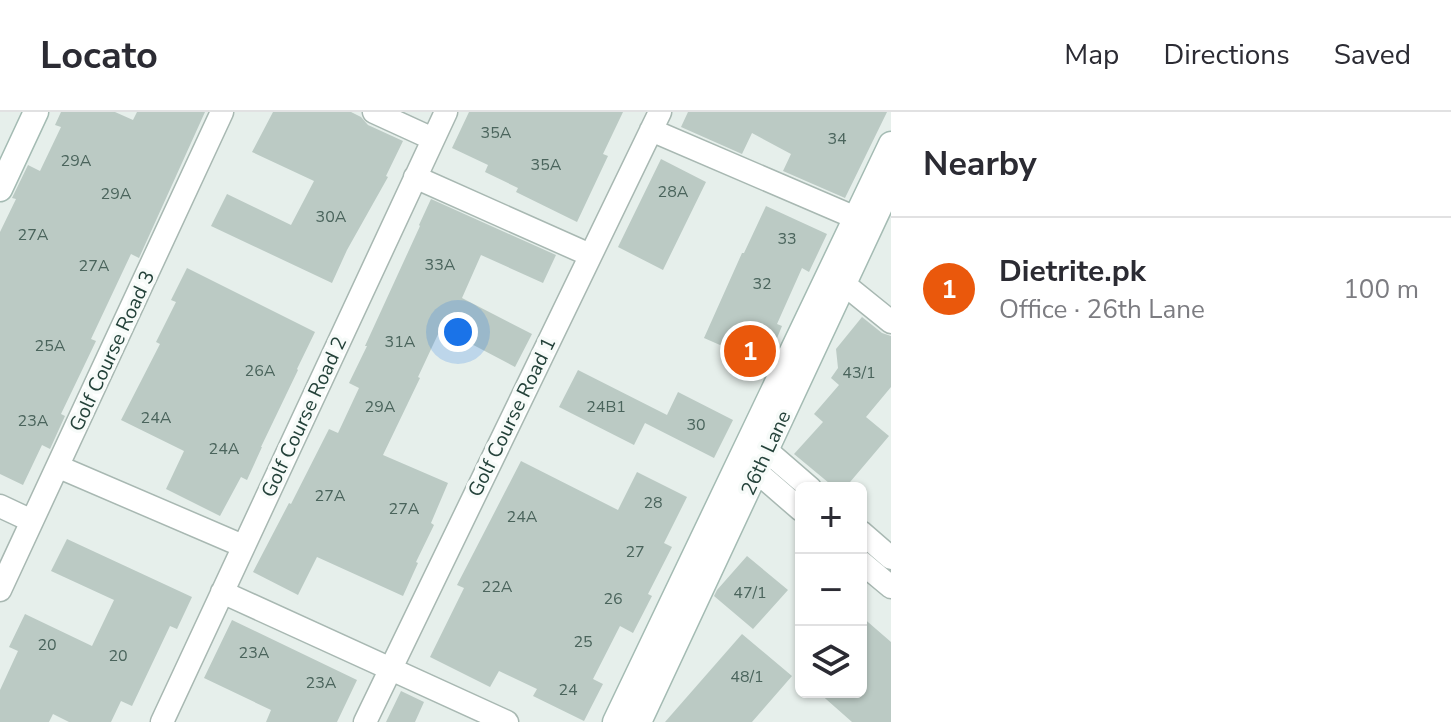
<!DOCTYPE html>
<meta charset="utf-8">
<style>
:root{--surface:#fff;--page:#f2f2f3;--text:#2b2b33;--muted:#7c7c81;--line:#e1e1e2;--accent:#ea580c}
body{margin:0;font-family:"Nunito Sans",sans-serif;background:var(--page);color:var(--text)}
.controls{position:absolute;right:24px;bottom:24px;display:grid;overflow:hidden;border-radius:12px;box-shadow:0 2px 6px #0004}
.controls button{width:72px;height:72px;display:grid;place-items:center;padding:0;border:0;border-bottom:2px solid var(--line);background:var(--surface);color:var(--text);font:40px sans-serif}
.you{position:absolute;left:458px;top:220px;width:28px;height:28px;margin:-20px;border:6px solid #fff;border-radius:50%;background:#1a73e8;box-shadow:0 0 0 12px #1a73e833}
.badge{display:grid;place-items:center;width:52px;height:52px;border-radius:50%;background:var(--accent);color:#fff;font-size:26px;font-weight:700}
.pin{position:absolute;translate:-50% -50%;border:4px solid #fff;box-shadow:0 2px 8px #0006}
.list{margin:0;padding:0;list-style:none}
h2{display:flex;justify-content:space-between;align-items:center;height:104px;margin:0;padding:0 32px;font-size:34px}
h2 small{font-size:26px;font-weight:400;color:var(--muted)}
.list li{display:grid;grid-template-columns:52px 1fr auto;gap:24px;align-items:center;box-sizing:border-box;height:144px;padding:0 32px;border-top:2px solid var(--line)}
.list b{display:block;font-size:30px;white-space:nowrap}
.list p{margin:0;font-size:26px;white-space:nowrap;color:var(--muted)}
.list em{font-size:26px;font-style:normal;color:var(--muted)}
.icon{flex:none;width:44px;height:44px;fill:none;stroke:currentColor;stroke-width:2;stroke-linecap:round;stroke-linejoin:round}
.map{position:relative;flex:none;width:891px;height:610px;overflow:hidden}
header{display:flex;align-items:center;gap:48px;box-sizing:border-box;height:112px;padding:0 40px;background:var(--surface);border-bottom:2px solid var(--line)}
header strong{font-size:38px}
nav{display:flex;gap:44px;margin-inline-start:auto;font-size:28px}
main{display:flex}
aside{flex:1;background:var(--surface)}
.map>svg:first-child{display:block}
</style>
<header>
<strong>Locato</strong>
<nav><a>Map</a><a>Directions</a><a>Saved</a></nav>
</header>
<main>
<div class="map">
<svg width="891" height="610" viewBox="0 0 891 610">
<rect width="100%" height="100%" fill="#e6efeb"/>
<path fill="#bbcac4" d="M61,0H115L133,8L137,0H205L139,146L131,142L91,227L96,229L61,302L65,304L50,337L42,333L23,373L0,362V120L16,87L12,86L28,53L40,59L61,15L55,13Z
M273,0H351L361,5L368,13L403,29L386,64L388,65L347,138L332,171L211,114L227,82L291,113L314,69L252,40Z
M469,0H623L603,42L608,44L577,110L516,80L518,76L485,60L488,53L452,36Z
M688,0H887L845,86L783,59L791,42L752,21L742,42L681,15Z
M661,47L706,70L663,158L618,135Z
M431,87L556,143L543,171L481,143L462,186L532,222L515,255L441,216L440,218L418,265L420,266L383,343L448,371L431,411L434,413L416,450L418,451L403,484L317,445L298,483L253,460L289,391L291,392L329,317L338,321L359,276L349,271L367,234H365L420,114L419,113Z
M766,94L827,122L809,160L802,156L777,212L782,214L766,253L704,226L742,141H744Z
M187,156L315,220L297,257L298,258L261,335H262L247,368L241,365L220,404L166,377L184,339L121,308L160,232L156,230L176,190L171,188Z
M862,205L882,221L891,224V275L866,305L889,324L845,376H835L794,342L823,310L814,302L839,273L831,266L838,256L836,237Z
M578,258L667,303L678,280L733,308L714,346L645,311L634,333L559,295Z
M521,349L618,398L637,360L687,385L664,431L672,435L648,482L652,484L633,521L620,514L593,567L603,572L584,609L533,584L537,577L499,559L490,575L430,545L464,476L457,473Z
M67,427L192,485L177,517L170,514L132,594L121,589L111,610H69L53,602L49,610H0V578L18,539L9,535L25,502L92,534L114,488L51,459Z
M747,444L788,478L753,517L714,484L717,478Z
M861,504L891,530V610H852L818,580H861Z
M232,508L357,568L337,610H266L271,598L204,566Z
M742,522L792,564L752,610H665Z
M401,579L424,590L415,610H386Z"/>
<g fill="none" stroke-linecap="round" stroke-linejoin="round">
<g stroke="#a8b8b2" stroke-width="25">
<path id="street" d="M374,0L433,27
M651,18L856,106
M415,65L590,143
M844,172L891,210
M752,326L810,376
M743,351L757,360L801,398
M59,355L243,434
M0,394L32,409
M861,420L891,446
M861,450L891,475
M0,478L222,0
M222,480L507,610
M162,610L446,0
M365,610L660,0"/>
</g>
<g stroke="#a4bbb3" stroke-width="27">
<path id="secondary" d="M0,77L36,0
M615,610L891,32
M639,610L891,71"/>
</g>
<use href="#street" stroke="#fff" stroke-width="22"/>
<use href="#secondary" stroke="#fff" stroke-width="24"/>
</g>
<g text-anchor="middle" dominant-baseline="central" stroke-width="7" stroke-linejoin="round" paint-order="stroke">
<g font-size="16" fill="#4a645c">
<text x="496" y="21">35A</text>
<text x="837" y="27">34</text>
<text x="76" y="49">29A</text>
<text x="546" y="53">35A</text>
<text x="673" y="80">28A</text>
<text x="116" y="82">29A</text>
<text x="331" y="105">30A</text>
<text x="33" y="123">27A</text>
<text x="787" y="127">33</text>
<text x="440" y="153">33A</text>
<text x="94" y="154">27A</text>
<text x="762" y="172">32</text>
<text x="400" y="230">31A</text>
<text x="50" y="234">25A</text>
<text x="260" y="259">26A</text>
<text x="859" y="261">43/1</text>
<text x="380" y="295">29A</text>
<text x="606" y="295">24B1</text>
<text x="156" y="306">24A</text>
<text x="33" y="309">23A</text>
<text x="696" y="313">30</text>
<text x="224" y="337">24A</text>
<text x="330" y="384">27A</text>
<text x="653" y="391">28</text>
<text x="404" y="397">27A</text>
<text x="522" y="405">24A</text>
<text x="635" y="440">27</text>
<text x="497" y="475">22A</text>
<text x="750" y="481">47/1</text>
<text x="613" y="487">26</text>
<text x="583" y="530">25</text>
<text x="47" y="533">20</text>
<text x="254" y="541">23A</text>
<text x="118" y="544">20</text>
<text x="747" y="565">48/1</text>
<text x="321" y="571">23A</text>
<text x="568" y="578">24</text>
</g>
<g font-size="20" fill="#24423a" stroke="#f7fbf9">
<text transform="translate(112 239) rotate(-65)">Golf Course Road 3</text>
<text transform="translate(304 305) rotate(-65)">Golf Course Road 2</text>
<text transform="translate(512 305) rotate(-64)">Golf Course Road 1</text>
<text transform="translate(766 341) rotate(-65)">26th Lane</text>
</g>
</g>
</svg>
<div class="controls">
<button>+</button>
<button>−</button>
<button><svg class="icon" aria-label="layers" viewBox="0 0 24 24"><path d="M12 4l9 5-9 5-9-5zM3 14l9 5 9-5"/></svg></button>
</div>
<div class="you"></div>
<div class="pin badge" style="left:750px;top:239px">1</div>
</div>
<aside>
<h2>Nearby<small></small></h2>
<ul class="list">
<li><span class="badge">1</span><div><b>Dietrite.pk</b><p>Office · 26th Lane</p></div><em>100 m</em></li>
</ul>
</aside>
</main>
